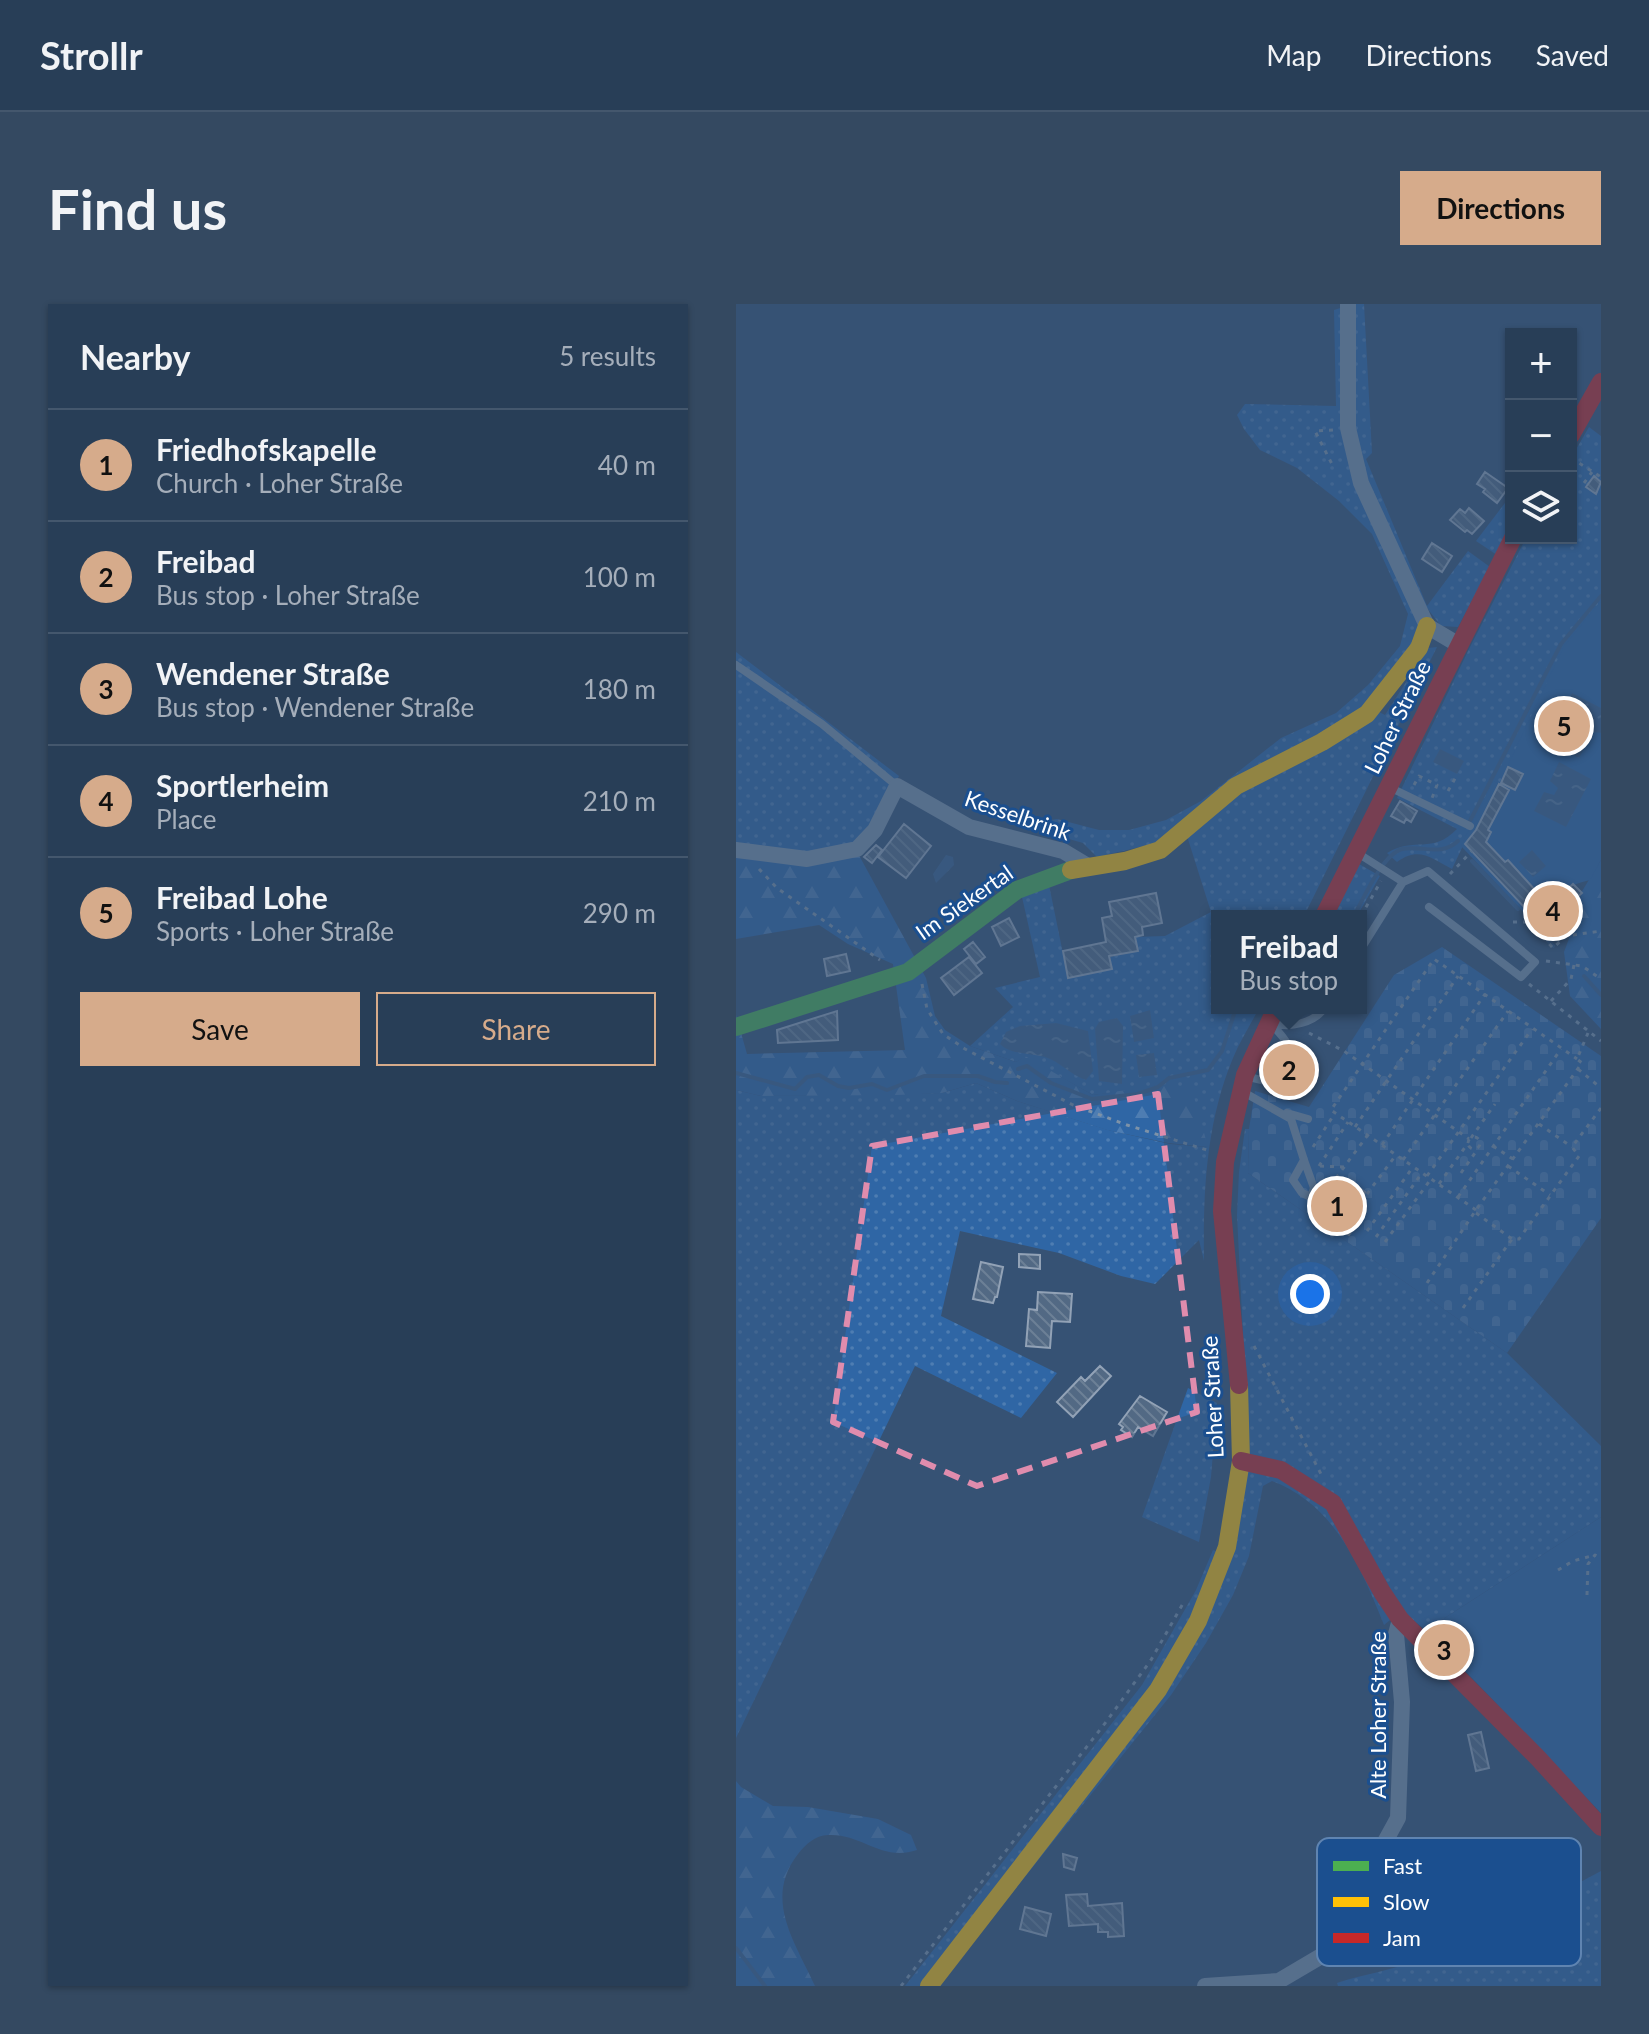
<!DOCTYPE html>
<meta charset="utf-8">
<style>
:root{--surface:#283e57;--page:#344961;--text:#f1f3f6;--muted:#a5aeba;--line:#44576d;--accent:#d6ab8b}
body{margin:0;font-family:Lato,sans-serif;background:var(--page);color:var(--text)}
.controls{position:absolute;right:24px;top:24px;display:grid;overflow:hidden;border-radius:0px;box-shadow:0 2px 6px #0004}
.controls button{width:72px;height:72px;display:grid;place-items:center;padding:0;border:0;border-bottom:2px solid var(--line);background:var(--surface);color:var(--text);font:40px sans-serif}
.you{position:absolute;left:574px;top:990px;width:28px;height:28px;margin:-20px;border:6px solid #fff;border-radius:50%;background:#1a73e8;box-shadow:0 0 0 12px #1a73e833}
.badge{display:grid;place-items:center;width:52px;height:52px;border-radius:50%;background:var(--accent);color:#111;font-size:26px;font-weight:700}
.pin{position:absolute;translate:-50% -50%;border:4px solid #fff;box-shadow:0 2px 8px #0006}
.popup{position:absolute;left:475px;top:606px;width:156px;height:104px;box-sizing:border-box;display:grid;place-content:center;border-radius:0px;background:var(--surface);filter:drop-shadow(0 2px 6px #0005);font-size:26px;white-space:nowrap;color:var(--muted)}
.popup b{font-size:30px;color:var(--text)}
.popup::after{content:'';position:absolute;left:50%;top:100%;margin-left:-16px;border:16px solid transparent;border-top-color:var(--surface)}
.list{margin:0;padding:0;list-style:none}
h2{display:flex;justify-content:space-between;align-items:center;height:104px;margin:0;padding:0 32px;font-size:34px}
h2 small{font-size:26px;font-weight:400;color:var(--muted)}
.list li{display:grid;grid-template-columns:52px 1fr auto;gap:24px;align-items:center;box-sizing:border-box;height:112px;padding:0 32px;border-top:2px solid var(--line)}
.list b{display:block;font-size:30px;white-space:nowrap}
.list p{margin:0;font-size:26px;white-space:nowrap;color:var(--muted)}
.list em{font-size:26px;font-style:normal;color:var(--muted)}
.actions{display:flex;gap:16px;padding:24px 32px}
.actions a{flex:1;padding:18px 0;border:2px solid var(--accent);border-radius:0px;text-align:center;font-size:28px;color:var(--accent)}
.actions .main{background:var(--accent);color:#111}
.icon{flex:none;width:44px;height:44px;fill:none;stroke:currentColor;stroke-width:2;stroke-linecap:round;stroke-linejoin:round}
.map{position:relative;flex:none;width:865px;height:1682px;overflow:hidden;border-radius:0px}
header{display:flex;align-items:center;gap:48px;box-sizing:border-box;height:112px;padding:0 40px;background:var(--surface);border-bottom:2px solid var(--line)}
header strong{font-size:38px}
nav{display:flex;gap:44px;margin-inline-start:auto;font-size:28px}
.intro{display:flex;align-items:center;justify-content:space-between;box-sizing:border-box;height:192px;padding:0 48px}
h1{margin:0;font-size:56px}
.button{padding:20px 36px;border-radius:0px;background:var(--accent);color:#111;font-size:28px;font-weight:700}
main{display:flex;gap:48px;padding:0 48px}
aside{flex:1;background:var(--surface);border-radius:0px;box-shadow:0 2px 6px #0004}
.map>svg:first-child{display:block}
</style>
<header>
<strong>Strollr</strong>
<nav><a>Map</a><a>Directions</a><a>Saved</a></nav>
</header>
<div class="intro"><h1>Find us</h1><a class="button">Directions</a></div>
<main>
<aside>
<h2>Nearby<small>5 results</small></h2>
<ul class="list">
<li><span class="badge">1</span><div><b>Friedhofskapelle</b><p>Church · Loher Straße</p></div><em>40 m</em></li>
<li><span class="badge">2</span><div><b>Freibad</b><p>Bus stop · Loher Straße</p></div><em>100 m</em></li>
<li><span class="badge">3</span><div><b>Wendener Straße</b><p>Bus stop · Wendener Straße</p></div><em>180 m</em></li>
<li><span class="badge">4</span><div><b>Sportlerheim</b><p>Place</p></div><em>210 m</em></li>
<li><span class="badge">5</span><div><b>Freibad Lohe</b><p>Sports · Loher Straße</p></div><em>290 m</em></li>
</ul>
<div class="actions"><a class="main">Save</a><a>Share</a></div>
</aside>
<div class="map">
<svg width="865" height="1682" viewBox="0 0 865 1682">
<defs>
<pattern id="grass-dots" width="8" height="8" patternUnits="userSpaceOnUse" patternTransform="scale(2)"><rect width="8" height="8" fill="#2f66a5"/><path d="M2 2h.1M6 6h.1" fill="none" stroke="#4e7db2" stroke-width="1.8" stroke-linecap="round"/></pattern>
<pattern id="forest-firs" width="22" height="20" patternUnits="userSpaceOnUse" patternTransform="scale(2)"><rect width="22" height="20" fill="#2f66a5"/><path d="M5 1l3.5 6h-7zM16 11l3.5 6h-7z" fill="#4e7db2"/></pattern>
<pattern id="cemetery-stones" width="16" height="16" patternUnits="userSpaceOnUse" patternTransform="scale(2)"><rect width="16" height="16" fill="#2f66a5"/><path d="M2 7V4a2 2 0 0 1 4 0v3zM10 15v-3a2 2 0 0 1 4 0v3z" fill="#4e7db2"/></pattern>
<pattern id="water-ripples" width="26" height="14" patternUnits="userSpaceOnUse" patternTransform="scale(2)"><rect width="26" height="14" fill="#3b618d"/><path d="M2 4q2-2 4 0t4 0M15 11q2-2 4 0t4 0" fill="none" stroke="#58799e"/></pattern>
<pattern id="building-back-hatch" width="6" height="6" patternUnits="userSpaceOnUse" patternTransform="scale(2)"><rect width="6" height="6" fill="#526984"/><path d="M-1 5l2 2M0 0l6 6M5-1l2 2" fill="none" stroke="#6c8096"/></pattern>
</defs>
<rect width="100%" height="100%" fill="#365274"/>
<path fill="url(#grass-dots)" d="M617,0H628L636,149L630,155L691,302L732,247L754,263L722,323L705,322L691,304L676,340L631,402L649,411L692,344L701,343L568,612H481V704H523C515,720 504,737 497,754C470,819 467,888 468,957L463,936L419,980L385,972L323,949L224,927L205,1012L321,1069L285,1114L179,1062L0,1434V786L25,792L206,789L240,779L281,797L372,826L434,840L472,843L391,787L357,791L289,753L280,758L234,742L277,703L259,684L304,673L286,593L313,581L332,674L376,665L374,653L401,647L399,633L429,632L475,608L451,532L361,553L347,539L273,518L297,519L321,515L363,526H393L430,516L465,497L545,434L600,409L632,381L664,342L672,310L636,230L603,197L561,164L524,146L508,125L501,111L509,100L600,102L598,6Z
M853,123L865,132V391L763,480L757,478L716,565C695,554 683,542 661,558L651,549C679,532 696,551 721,525L661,494L734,343L790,234H835V154Z
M772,195L775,197V224L761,251L740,237Z
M0,348L163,472L136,525L119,544L71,551L0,538Z
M623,560L644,572L621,612H596Z
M509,825H513L512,869L771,1049L865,1142V1213L690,1326L665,1307L648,1321C625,1263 598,1200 536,1177L527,1182L513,1252L497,1291L470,1339L435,1391L201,1682H169L406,1381L460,1286L477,1246L494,1252L508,1051L501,911L503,868Z
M452,1084L481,1099L475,1173L463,1238L406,1213Z
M865,1567V1682H602L601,1679C628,1670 657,1666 683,1656C746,1631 806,1599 865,1567Z"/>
<path fill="url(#forest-firs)" d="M0,538L71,551L119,544L190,674L199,712L209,726L234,742L280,758L289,752L357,791L431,780L456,786L472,843L432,839L371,826L281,797L240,779L206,789L161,791L25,792L0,786V711L11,750L169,746L157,660L112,640L83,621L0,635Z
M865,556V725L834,692L828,648L840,616L845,589Z
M0,1477L5,1483L37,1502L72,1503L142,1515L175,1531L181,1546C145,1558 126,1529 92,1531C79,1531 69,1541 62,1550C27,1595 59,1638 79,1682H0Z"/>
<path fill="url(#cemetery-stones)" d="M706,643L865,752V914L771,1049L512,869L513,825L519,787L573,803L658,671Z"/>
<path fill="#2f66a5" d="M865,297V556L854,576C828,582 812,595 792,613L725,542L757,477L763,480L828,342Z
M865,1213V1509L690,1326Z"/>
<path fill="url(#water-ripples)" d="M836,389L865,404V429L857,428L843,454L811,438Z
M704,445L728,457L721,470L697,458Z
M823,458L855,475L830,523L798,507L808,488L818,491L822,484L814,477Z
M796,546L810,562L797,573L783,558Z
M210,551L217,553L218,561L200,579L197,570Z
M414,706L418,734L398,738L394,712Z
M381,714L387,722L386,780L363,777L359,725L363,718Z
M320,719L352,727L357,767L350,776C334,771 325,758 309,753C294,749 275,751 264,740L270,728L284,722Z
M418,749L421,771L403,773L400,751Z"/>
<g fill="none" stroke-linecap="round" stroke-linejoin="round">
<path stroke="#3b618d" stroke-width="4" d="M734,517L825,340L865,292
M736,557L782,605
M618,612C627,595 647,550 666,545C686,541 705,553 722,537
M801,624L817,642
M848,672L865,691
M282,765L291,762L315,779L356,795L402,790L422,783L433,774L472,766L486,747L500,704
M0,769L59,785L71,773L83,771L102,782L113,784L136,780L151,786L188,772H242L259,778L271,779
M0,1644L29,1682"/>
</g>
<path fill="url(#building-back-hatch)" stroke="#92a2b6" stroke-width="2" d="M749,168L772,184L761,199L747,188L749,185L741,180Z
M858,172L865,178L860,190L850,183Z
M733,204L748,217L736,230L731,226L729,228L714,216L724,205L729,209Z
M696,239L716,252L706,268L686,255Z
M772,463L787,470L779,486L765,479Z
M763,480L773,486L752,526L755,528L750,538L769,558L772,556L809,597L816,591L820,596L837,580L846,589L829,604L838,615L817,634L729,540L740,526Z
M664,497L681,507L675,518L670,515L668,519L655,512Z
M168,520L195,542L170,574L142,553Z
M140,541L146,546L136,559L128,553Z
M420,589L426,619L406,623L407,631L399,633L402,647L373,652L376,665L332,674L327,647L370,638L366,614L376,612L373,598Z
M273,614L283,633L265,642L256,623Z
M237,638L249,653L240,660L228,645Z
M110,650L114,667L91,672L88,655Z
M233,653L246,669L218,691L205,674Z
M101,707L102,736L42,739L41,726Z
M614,877L629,888L621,900L630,906L613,931L575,905L592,880L605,889Z
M283,950L304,951V965L283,963Z
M245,958L267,963L261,993H259L257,999L237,995Z
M302,988L336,990L334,1018L316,1017L314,1044L290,1042L293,1005L301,1006Z
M364,1062L375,1072L337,1113L321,1098L345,1073L349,1077Z
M404,1092L431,1108L417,1132L402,1123L396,1133L385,1126L387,1123L383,1120Z
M745,1428L753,1464L740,1467L732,1431Z
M327,1550L341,1554L338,1566L328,1563Z
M658,1583L671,1590L662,1608L650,1604L660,1631L643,1637L639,1627Z
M351,1590L352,1602L386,1599L388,1632L372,1633V1628H362V1620L333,1622L330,1591Z
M289,1603L315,1610L310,1632L284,1625Z"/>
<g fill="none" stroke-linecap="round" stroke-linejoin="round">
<path stroke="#7d92a8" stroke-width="3" stroke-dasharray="4 6" stroke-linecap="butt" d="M597,126L579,127L598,164
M835,154L865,173
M848,179L856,168
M678,481L683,472L701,481L696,494
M712,487L720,473
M23,565L41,584L144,656
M714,570L736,547
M625,612L645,577
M777,618H793L803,610
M793,618L817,644L830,632L865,627
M810,657L846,662L865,675
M186,680L191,705L207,730L229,745L337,801L391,821L474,847
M793,680L865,737
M815,697L835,675L838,661
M573,729L608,747L733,835
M842,765L865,784
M803,820L836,843
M619,823L722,672
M732 839a6 6 0 1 1 12 0a6 6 0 1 1-12 0Z
M735,834L759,800
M646,841L749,690
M757,842L777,855
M577,843L599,809
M667,856L772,707
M583,862L612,818
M584,862L608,863
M772,862L814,891
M725,869L741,846
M691,872L796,725
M600,874L631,832
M703,880L732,839
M631,890L660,851
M722,893L825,745
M740,906L595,806L698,655L841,755
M740,909L776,935
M631,927L677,863
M640,933L686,869
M649,938L695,875
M691,979L740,906L846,759L841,755L852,729
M727,1004L776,935H783L843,852L836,843L865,804
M518,1042L585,1170
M822,1266L837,1257L859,1251
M851,1291L852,1260L859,1251L865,1254
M165,1682L370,1418L415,1356L449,1296"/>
<path stroke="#7d92a8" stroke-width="8" d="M0,361L86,420L161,482
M655,484L734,522
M623,550L667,578L625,645
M667,578L692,567L799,658L785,673L693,603
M538,719C553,725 580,718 588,704
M513,773L537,779L553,766C555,742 553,738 536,721
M509,789L555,815L568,856L557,876L566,889L575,893L578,884L568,856
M551,809L572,815"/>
<path stroke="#7d92a8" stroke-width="16" d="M612,0V124L625,179L691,322L723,341
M0,546L71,555L121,545L139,526L161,482L233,523L327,547L352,562
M469,1682L543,1677L587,1651L662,1514L666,1398L660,1330L664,1315"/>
<path stroke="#4caf50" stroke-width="18" d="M0,723L172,668L281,586L335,566"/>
<path stroke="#ffc107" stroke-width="18" d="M335,566L389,557L424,546L500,482L586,438L631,410L683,344L691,322
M193,1682L422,1386L462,1317L491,1243L505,1157L503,1081"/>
<path stroke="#c62828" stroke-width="18" d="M835,131L865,78
M588,612L777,234
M503,1081L486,907L489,858L509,771L540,704
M505,1157L545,1166L597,1199L646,1288L664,1315L802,1454L865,1523"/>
</g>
<path d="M0 0H865V1682H0ZM422,790L461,1108L241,1182L97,1118L136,842Z" fill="#365274" fill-opacity=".55" fill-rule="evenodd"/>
<path fill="none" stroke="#e08cad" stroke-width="6" stroke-dasharray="16 10" stroke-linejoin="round" d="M422,790L461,1108L241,1182L97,1118L136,842Z"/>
<g text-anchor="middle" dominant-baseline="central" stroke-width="6" stroke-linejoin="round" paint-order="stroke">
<g font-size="22" fill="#fff" stroke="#1b4f8f">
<text transform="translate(661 413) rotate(-64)">Loher Straße</text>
<text transform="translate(282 511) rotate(19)">Kesselbrink</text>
<text transform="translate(228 598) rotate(-35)">Im Siekertal</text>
<text transform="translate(476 1093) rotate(-93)">Loher Straße</text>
<text transform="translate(641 1411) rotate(-90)">Alte Loher Straße</text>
</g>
</g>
<rect x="581" y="1534" width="264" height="128" rx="12" fill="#1b4f8f" stroke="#5f84b1" stroke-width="2"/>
<rect x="597" y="1557" width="36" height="10" fill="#4caf50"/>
<rect x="597" y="1593" width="36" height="10" fill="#ffc107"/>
<rect x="597" y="1629" width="36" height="10" fill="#c62828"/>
<g font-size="22" fill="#fff">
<text x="647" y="1570">Fast</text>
<text x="647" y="1606">Slow</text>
<text x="647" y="1642">Jam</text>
</g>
</svg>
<div class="controls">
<button>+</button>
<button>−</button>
<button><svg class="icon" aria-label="layers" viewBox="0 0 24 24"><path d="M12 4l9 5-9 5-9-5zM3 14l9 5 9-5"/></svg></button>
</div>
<div class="you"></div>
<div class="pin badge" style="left:601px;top:902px">1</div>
<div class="pin badge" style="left:553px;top:766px">2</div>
<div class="popup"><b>Freibad</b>Bus stop</div>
<div class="pin badge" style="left:708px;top:1346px">3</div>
<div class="pin badge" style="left:817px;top:607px">4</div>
<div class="pin badge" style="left:828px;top:422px">5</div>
</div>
</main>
